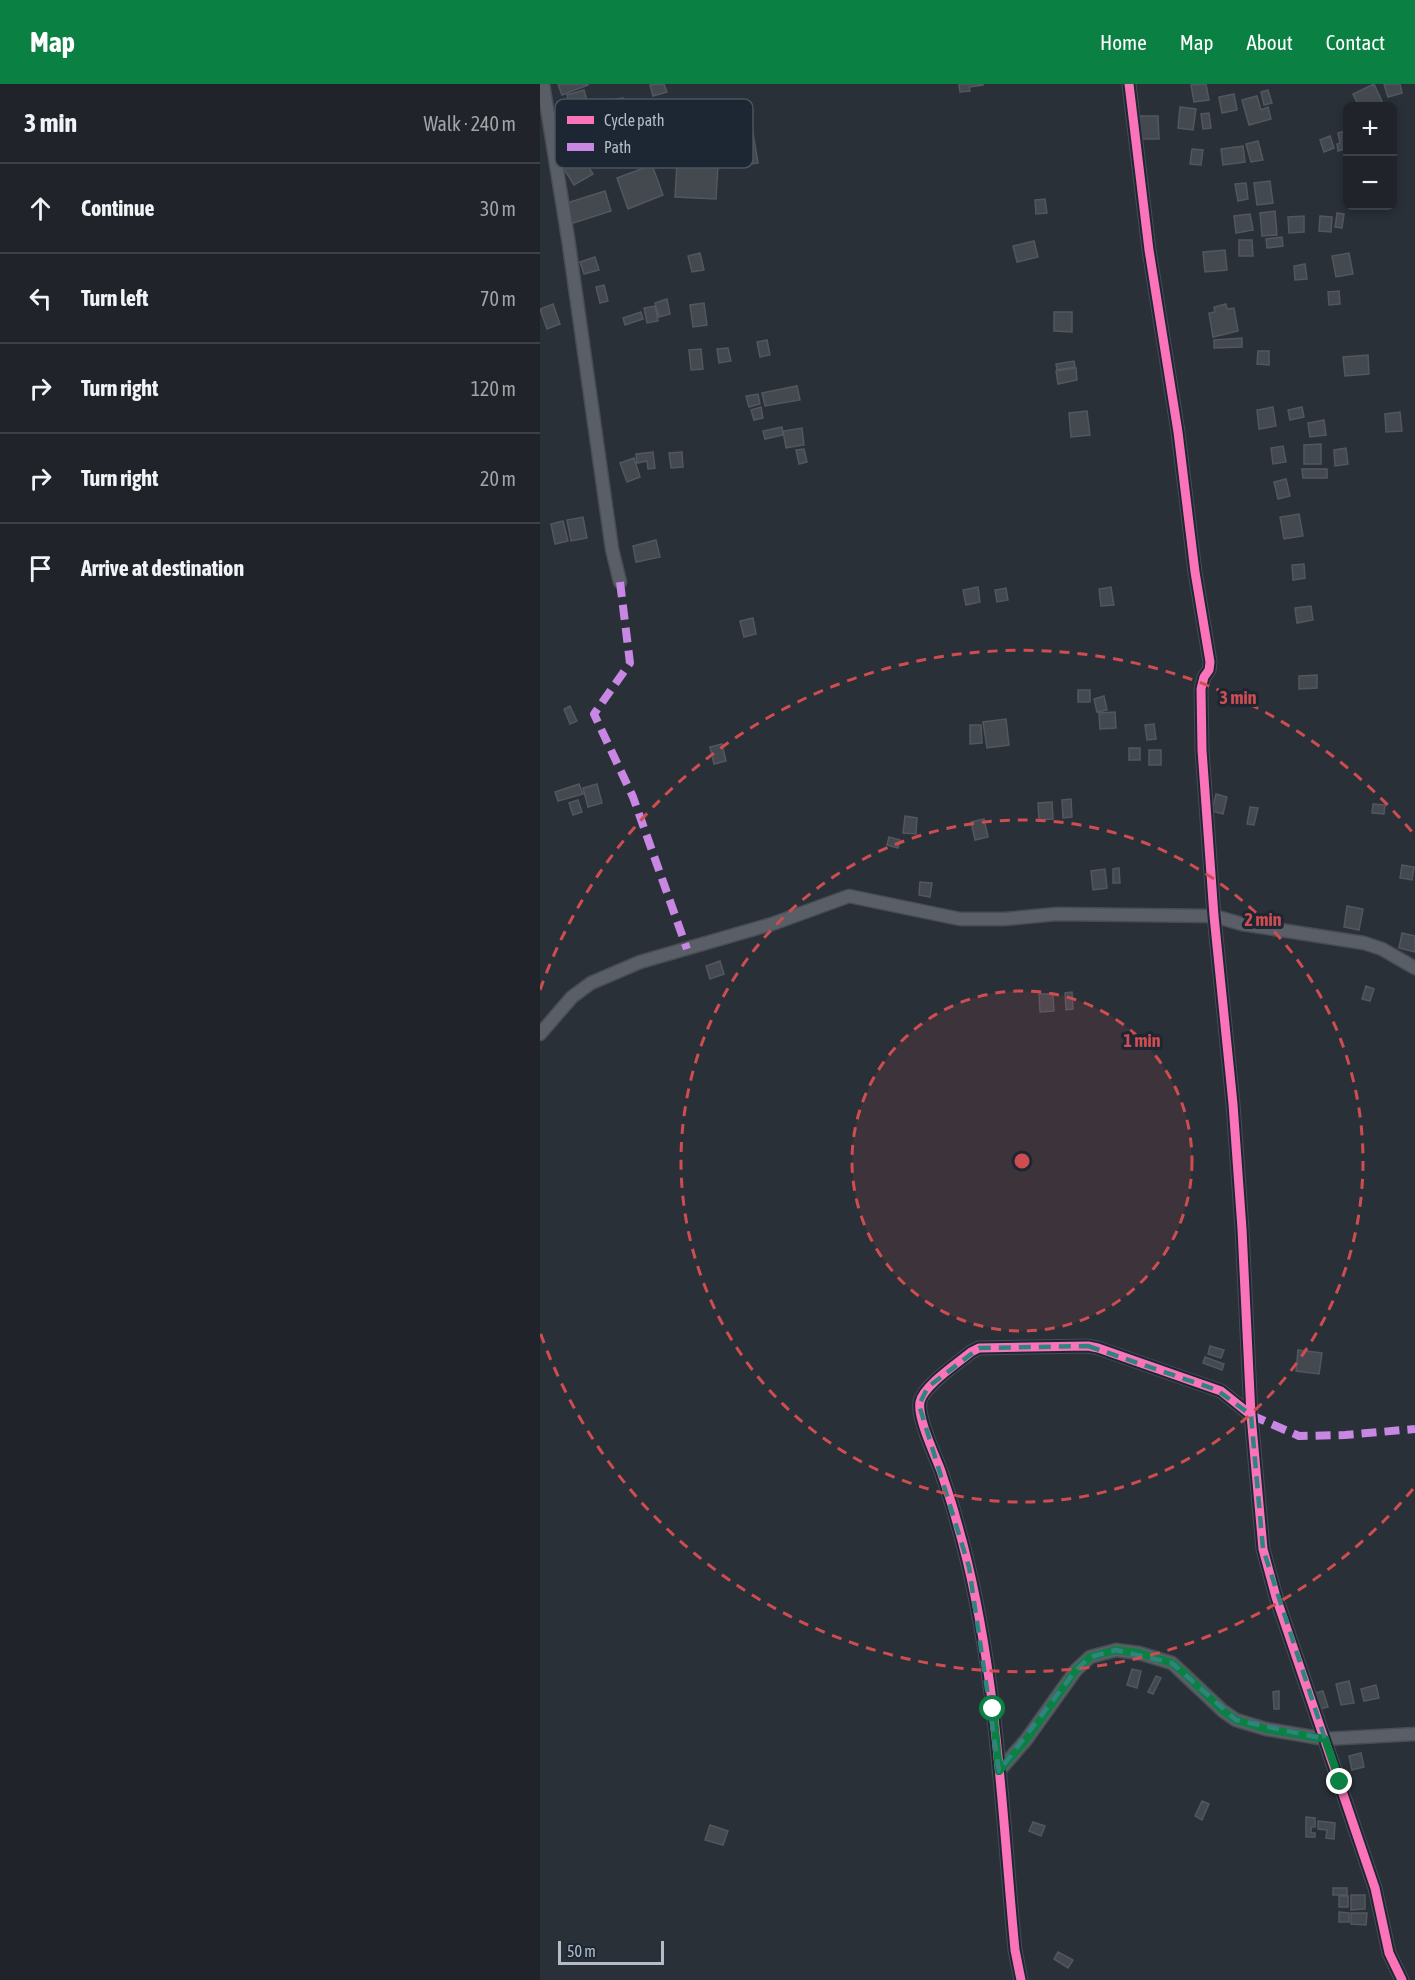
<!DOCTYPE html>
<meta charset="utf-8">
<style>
:root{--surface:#20242a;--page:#282c32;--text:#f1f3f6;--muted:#a2a4a8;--line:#3d4147;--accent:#0b8043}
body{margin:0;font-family:"Asap Condensed",sans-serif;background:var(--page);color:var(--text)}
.controls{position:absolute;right:18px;top:18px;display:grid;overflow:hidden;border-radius:9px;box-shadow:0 3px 9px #0003}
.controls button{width:54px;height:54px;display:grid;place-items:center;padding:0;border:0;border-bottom:2px solid var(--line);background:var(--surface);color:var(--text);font:30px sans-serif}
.scale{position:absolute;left:18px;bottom:15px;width:106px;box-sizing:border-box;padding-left:6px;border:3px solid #b4bcc9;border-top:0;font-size:16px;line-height:21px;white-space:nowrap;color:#b4bcc9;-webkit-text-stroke:4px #1d2633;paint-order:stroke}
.stop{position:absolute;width:18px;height:18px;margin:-14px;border:4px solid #0b8043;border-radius:50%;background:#fff}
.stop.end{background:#0b8043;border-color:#fff;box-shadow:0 2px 6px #0008}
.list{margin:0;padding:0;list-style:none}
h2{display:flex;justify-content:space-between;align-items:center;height:78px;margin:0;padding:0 24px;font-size:26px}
h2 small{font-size:20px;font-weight:400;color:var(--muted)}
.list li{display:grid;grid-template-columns:39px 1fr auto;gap:18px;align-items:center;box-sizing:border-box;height:90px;padding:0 24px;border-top:2px solid var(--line)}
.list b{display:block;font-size:22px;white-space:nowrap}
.list em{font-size:20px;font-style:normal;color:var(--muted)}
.icon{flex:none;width:33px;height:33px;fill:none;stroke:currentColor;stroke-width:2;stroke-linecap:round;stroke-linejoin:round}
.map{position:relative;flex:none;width:875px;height:1896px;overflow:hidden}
header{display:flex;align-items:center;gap:36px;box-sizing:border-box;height:84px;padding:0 30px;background:var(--accent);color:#fff}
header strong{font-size:28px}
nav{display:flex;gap:33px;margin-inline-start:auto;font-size:21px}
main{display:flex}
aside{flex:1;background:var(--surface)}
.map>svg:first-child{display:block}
</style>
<header>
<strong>Map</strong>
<nav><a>Home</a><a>Map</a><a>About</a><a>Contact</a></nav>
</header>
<main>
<aside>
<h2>3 min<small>Walk · 240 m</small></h2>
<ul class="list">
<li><svg class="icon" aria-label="ahead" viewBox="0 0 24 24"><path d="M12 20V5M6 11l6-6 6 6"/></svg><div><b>Continue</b></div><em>30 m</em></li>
<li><svg class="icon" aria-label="left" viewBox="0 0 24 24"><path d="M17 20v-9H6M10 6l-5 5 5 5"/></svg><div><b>Turn left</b></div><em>70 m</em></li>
<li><svg class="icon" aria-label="right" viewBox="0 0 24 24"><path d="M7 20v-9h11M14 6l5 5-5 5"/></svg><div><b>Turn right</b></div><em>120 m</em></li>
<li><svg class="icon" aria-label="right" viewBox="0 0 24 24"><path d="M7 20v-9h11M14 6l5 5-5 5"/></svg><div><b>Turn right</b></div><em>20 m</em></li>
<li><svg class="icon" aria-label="arrive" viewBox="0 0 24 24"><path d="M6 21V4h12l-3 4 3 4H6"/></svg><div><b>Arrive at destination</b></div></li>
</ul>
</aside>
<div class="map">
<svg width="875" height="1896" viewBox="0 0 875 1896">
<rect width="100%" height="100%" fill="#2a3038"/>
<path fill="#444950" stroke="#52575f" stroke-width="1.5" d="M18,0H48V1L22,11Z
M124,0L127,8L113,12L110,1Z
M419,0H443V1L429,3L430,7L420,8Z
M666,0L669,16L654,18L651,1Z
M834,0L844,22H819L813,10Z
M844,0H860L862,9L848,13Z
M44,6L48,20L31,25L27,11Z
M728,6L732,19L724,21L721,8Z
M694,10L697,26L682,29L679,13Z
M717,12L721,26L728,23L731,35L709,41L702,16Z
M83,14L87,35L56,39L53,18Z
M640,23L656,25L653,46L638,44Z
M669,29L671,44L663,45L661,30Z
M600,32H618L619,55H600Z
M808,46V64L798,67L797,60L800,59L798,49Z
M213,49L218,79L188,84L183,55Z
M790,52L794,64L784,68L780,56Z
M718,57L723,76L711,78L706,60Z
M52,58L59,71L46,79L53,90L34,101L19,77Z
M703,62L705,78L683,81L681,65Z
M652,65L663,66L661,81L650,80Z
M137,79L178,80L176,115L135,113Z
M112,81L123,111L88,125L77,94Z
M730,97L733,119L717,121L714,99Z
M706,99L708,115L698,117L695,100Z
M65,107L71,127L30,140L24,120Z
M505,115L507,129L496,130L495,116Z
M735,127L737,151L722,152L720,129Z
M797,129L804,130L802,144L795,143Z
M710,130L713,146L696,149L694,132Z
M764,132V148L749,149L748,133Z
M780,132L792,133L791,148L779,147Z
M742,153L743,162L727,164L726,155Z
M699,156H712L713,172H699Z
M494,157L498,173L477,178L473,162Z
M685,166L687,186L665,188L663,168Z
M160,169L164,186L152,188L148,172Z
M809,169L813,190L796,193L792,172Z
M55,173L59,186L44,190L40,178Z
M765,180L767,195L755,196L754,182Z
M64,201L68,217L60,219L56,203Z
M799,207L800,220L789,221L788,208Z
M127,215L130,230L119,233L115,219Z
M164,219L167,241L153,243L150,221Z
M13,220L20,240L7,245L0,225Z
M686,220L687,225L694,224L698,247L673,253L669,229L675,228L674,223Z
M115,222L118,237L107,239L104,224Z
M101,228L103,235L85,241L83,234Z
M514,228H532V248L514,247Z
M702,254V263L674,264V256Z
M227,256L230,271L220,273L217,258Z
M188,264L191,277L179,279L177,265Z
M161,265L163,285L151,286L149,266Z
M718,267H729V281L717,280Z
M828,271L829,290L805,292L803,273Z
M534,277L535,283L517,286L516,280Z
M536,284L537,296L518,300L516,287Z
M257,302L260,316L225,322L222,309Z
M218,310L220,320L209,323L206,312Z
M221,323L223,334L214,336L211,326Z
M733,323L736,342L719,345L717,326Z
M762,323L764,333L750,336L748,326Z
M547,327L550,351L531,353L529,329Z
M860,328L862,347L846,348L845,330Z
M784,336L786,351L770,353L768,339Z
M242,343L243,351L225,355L223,347Z
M262,344L264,361L246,364L243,347Z
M781,360V380H764V361Z
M743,362L746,378L733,380L731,364Z
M806,364L808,380L795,382L794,366Z
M264,365L267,378L259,380L256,366Z
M113,368L115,384L108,385L107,377L97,379L96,370Z
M142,368L143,383L131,384L129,369Z
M94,374L100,393L87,398L80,379Z
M762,385H787V394H763Z
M746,395L750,412L738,415L734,398Z
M759,430L763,452L744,455L740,433Z
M43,433L47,454L31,457L27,436Z
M23,437L28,457L15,460L11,440Z
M116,456L120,473L96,478L93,462Z
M764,480L765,494L753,496L752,481Z
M438,503L440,518L426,521L423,506Z
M571,503L574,521L561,522L559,505Z
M466,504L468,516L457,518L455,506Z
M771,522L773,536L757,539L755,524Z
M213,534L216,550L204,553L200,537Z
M777,591V604L759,605V592Z
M538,606H550V618H538Z
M564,612L567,626L557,628L554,615Z
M30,622L37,637L30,640L24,625Z
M575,628L576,644L560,645L559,629Z
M466,635L469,661L447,664L443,638Z
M614,640L616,655L607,656L605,641Z
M430,641H441L442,659L430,660Z
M182,660L186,677L174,680L170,663Z
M589,664H600V676H589Z
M609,666H621V681H609Z
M39,700L43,710L18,717L15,708Z
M57,700L62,719L48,723L43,704Z
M676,710L687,713L683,730L672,727Z
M531,715L532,733L523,734L522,716Z
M38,716L42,728L33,731L29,719Z
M512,718L513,735L499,736L498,719Z
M833,720L845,721L844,730L832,729Z
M710,723L718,724L714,741L707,740Z
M365,732L377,734L376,750L363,749Z
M444,735L448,753L435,756L431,738Z
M349,753L360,756L358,764L347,761Z
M862,781L874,783L872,796L860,794Z
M579,784L580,799H573V785Z
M565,785L567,804L553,806L551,787Z
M380,798L392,799L390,813L379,811Z
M807,822L823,825L819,846L804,843Z
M862,849L875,852V868L859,864Z
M180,877L184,890L170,895L166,882Z
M826,902L834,905L830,917L822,915Z
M532,908L533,925L526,926L525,909Z
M499,910H513L514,927L500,928Z
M670,1262L684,1266L681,1274L668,1270Z
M758,1266L782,1269L779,1290L756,1287Z
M665,1273L684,1280L682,1286L663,1279Z
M592,1585L601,1587L597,1604L587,1601Z
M616,1592L621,1594L613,1610L608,1608Z
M809,1597L814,1619L801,1621L796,1600Z
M836,1601L839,1614L824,1617L821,1605Z
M739,1607V1625H734L733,1608Z
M783,1607L788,1623L779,1625L775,1609Z
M821,1669L824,1683L812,1686L809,1672Z
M662,1717L669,1720L662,1736L655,1732Z
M766,1733L775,1734V1743H771V1749H775V1753H766Z
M778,1737L795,1739L794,1755L786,1754L787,1746L778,1745Z
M493,1738L505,1742L501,1752L489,1747Z
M170,1741L188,1747L183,1761L165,1756Z
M793,1804H807V1811H793Z
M811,1811H825V1825L811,1826Z
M799,1812H808V1823H799Z
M799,1828L809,1829V1838H799Z
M811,1829H827L826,1841L811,1840Z
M518,1868L533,1876L528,1884L514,1875Z"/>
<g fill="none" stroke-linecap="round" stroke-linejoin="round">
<g stroke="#484c53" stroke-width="15">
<path id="street" d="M3,0L28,154L72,465L80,498
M589,0L609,166L638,348L655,488L670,578L669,586L664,593L661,605L662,666L674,832L693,1020L702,1145L711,1331L723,1465L736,1513L835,1804L849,1869L862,1896
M0,950L32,913L51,899L100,878L232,840L309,812L420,835H464L517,830L674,832L702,840L824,859L842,865L875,884
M459,1687L486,1656L536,1586L550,1573L576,1566L599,1569L632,1579L683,1627L696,1636L726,1645L785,1655L875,1650
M481,1896L475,1866C461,1722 457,1574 416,1435C412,1419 406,1403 401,1387C395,1371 377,1334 380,1318C383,1302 418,1279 431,1268L439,1264L548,1262L558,1264L681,1307L711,1331"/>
</g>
<use href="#street" stroke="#5a5e66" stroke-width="12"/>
<path stroke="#c787e3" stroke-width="8" stroke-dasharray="15 8" stroke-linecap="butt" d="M80,498L90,579L54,630L93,713L147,865
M711,1331L759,1352L805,1351L875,1345"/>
<g stroke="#1d2633" stroke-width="13">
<path id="cycleway" d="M589,0L609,166L638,348L655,488L670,578L669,586L664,593L661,605L662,666L674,832L693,1020L702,1145L711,1331L723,1465L736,1513L835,1804L849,1869L862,1896
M481,1896L475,1866C461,1722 457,1574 416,1435C412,1419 406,1403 401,1387C395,1371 377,1334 380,1318C383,1302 418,1279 431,1268L439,1264L548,1262L558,1264L681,1307L711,1331"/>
</g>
<use href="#cycleway" stroke="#fb73b8" stroke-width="9"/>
</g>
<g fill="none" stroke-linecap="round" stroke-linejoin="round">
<path stroke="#0b8043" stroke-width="8" d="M453,1625L459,1687L486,1656L536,1586L550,1573L576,1566L599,1569L632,1579L643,1588L683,1627L696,1636L726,1645L785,1655L800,1698"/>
</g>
<path fill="none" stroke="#308480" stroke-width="4.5" stroke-dasharray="12 8" stroke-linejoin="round" d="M548,1262L677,1306L711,1331L723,1465L785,1655L696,1636L632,1579L576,1566L550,1573L536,1586L459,1687L429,1483L379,1321L388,1303L439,1264Z"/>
<circle cx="482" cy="1077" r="170" fill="#ce4d50" fill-opacity=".12"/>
<g fill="none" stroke="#ce4d50" stroke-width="3" stroke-dasharray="10 8">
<circle cx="482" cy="1077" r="170"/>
<circle cx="482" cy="1077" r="341"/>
<path d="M873 1405A511 511 0 0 1 0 1248M0 906A511 511 0 0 1 873 749"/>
</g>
<rect x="15" y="15" width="198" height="69" rx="9" fill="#1d2633" stroke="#4a5360" stroke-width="1.5"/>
<rect x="27" y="32" width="27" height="8" fill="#fb73b8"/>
<rect x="27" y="59" width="27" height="8" fill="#c787e3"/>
<g font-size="16" fill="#b4bcc9">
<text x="64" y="42">Cycle path</text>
<text x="64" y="69">Path</text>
</g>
<circle cx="482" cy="1077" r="9" fill="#ce4d50" stroke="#1d2633" stroke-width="3"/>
<g font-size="18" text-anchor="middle" font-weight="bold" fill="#ce4d50" stroke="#1d2633" stroke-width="6" stroke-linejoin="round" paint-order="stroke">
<text x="698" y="620">3 min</text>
<text x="723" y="842">2 min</text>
<text x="602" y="963">1 min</text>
</g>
</svg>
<div class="controls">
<button>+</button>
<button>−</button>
</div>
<div class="scale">50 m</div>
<div class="stop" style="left:453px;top:1625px"></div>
<div class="stop end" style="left:800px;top:1698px"></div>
</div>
</main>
